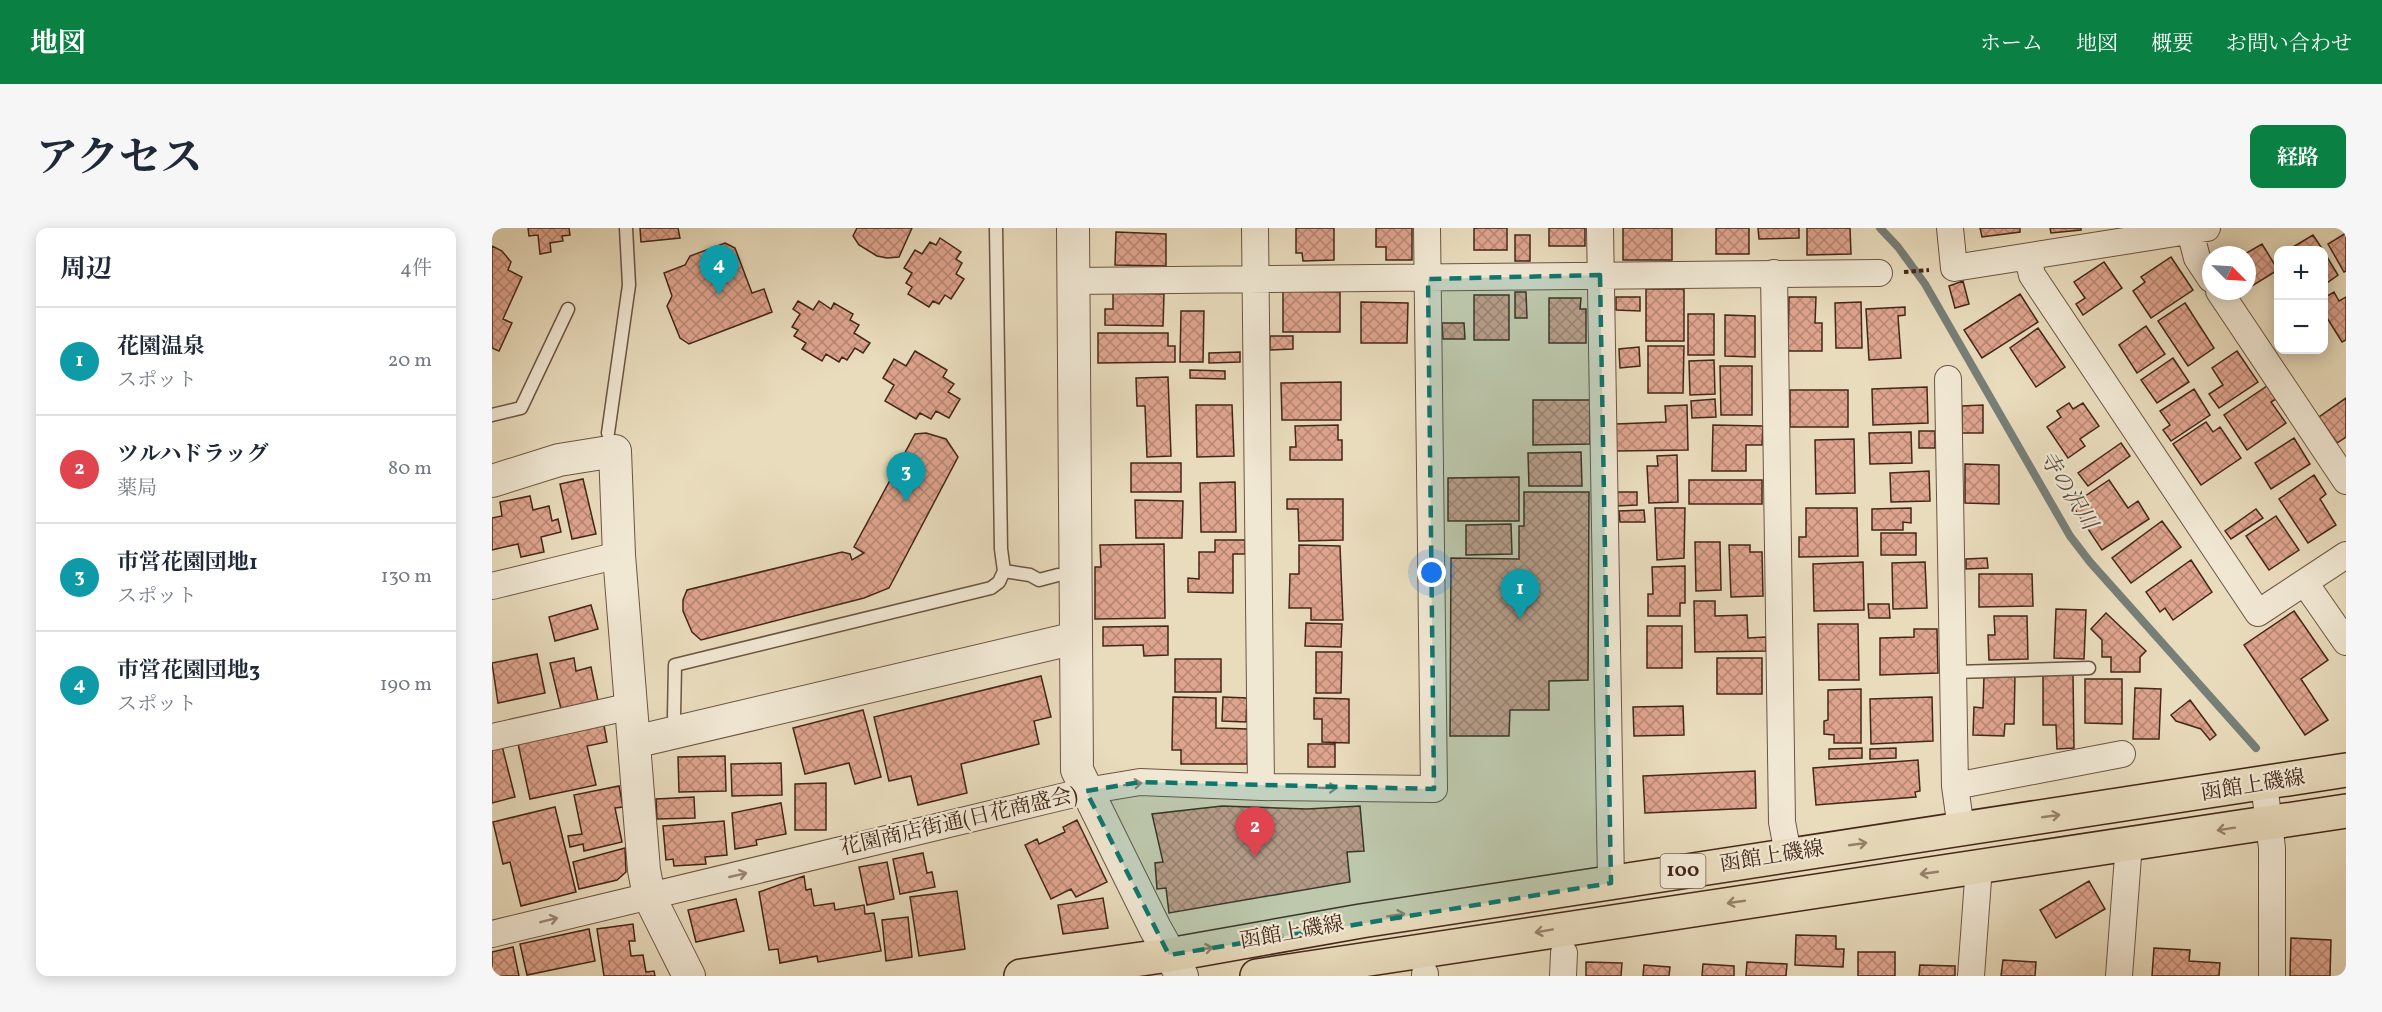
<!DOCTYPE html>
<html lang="ja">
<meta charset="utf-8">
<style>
:root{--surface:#fff;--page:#f6f6f7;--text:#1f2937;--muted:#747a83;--line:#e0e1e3;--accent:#0b8043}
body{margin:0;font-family:Vollkorn,"Noto Serif JP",serif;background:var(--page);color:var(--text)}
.controls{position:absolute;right:18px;top:18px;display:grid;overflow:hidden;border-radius:12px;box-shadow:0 3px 15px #0003}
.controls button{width:54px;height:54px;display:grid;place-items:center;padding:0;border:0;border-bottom:2px solid var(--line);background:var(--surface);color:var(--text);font:30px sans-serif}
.compass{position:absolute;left:1710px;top:18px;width:54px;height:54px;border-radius:50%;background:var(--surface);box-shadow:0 3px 15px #0003;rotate:114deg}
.you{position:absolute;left:940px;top:345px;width:21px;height:21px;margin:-15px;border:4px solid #fff;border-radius:50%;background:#1a73e8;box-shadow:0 0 0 9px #1a73e833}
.badge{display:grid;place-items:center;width:39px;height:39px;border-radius:50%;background:var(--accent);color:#fff;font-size:20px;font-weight:700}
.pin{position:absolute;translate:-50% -50px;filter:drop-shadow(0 2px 3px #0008)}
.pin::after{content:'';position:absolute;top:32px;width:21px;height:18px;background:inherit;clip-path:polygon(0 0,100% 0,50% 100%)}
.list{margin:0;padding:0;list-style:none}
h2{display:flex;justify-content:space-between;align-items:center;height:78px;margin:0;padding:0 24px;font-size:26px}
h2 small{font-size:20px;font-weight:400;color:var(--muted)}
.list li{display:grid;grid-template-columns:39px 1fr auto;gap:18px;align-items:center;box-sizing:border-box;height:108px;padding:0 24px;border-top:2px solid var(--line)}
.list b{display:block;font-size:22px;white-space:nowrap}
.list p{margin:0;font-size:20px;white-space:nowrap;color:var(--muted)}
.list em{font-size:20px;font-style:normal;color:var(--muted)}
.map{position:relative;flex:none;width:1854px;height:748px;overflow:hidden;border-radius:12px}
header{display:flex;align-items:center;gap:36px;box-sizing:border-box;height:84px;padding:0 30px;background:var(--accent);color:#fff}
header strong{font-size:28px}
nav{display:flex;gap:33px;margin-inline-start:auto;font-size:21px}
.intro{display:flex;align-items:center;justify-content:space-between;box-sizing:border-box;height:144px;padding:0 36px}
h1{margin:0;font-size:42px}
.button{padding:15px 27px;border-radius:12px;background:var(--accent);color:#fff;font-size:21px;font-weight:700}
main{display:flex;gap:36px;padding:0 36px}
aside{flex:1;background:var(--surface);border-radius:12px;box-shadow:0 3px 15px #0003}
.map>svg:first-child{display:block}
</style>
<header>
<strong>地図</strong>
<nav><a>ホーム</a><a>地図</a><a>概要</a><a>お問い合わせ</a></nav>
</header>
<div class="intro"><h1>アクセス</h1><a class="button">経路</a></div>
<main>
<aside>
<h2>周辺<small>4件</small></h2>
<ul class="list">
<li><span class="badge" style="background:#0f9aa8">1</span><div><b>花園温泉</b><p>スポット</p></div><em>20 m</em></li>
<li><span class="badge" style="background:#e0444e">2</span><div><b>ツルハドラッグ</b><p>薬局</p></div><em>80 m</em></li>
<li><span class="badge" style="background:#0f9aa8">3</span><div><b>市営花園団地1</b><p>スポット</p></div><em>130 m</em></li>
<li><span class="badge" style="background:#0f9aa8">4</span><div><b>市営花園団地3</b><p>スポット</p></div><em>190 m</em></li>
</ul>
</aside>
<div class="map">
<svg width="1854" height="748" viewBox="0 0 1854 748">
<defs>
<pattern id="building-cross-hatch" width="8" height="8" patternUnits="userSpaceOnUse" patternTransform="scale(1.5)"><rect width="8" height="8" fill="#dfa48e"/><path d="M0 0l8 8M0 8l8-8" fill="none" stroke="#b68673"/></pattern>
</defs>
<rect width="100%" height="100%" fill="#e9dcbd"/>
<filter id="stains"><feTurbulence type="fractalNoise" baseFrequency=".00333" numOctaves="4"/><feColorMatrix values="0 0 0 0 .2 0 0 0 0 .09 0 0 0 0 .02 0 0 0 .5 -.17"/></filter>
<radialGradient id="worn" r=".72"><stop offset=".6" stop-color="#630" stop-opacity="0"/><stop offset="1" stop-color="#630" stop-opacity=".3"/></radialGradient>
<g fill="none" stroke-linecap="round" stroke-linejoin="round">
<path stroke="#777f78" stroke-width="8" d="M1388,0L1406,19L1433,56L1578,308L1598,334L1764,520"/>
</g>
<path fill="url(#building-cross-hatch)" stroke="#442718" stroke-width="1.5" d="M36,0H77L78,7L70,8L71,13L58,15L59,24L48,26L46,7L37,8Z
M148,0H186L188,10L149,14Z
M365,0H420L407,29L395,30L385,28L367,17L361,8Z
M804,0H842V32L811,33L810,25H804Z
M884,0H920V32H894V19H884Z
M982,0H1015V22H982Z
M1057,0H1093V18H1057Z
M1131,0H1180V32H1131Z
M1224,0H1257V26H1224Z
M1266,0H1307V10L1267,11Z
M1315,0H1358L1359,26L1315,27Z
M1488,0H1528V4L1490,9Z
M1558,0H1589V2L1559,5Z
M624,4L674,6V38L623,37Z
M1854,5V43L1852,44L1836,16Z
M1023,7H1038V33H1023Z
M1821,7L1831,22H1796Z
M448,10L469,24L464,31L470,35L464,46L472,51L459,71L453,67L447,76L441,73L437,79L416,66L420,59L414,55L420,45L412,40L423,22L430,26L438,14L444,17Z
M233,15L243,20L260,65L272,61L280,84L197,116L188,110L175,78L180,68L172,45L193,37L198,28Z
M1770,16L1786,42L1755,61V27H1751Z
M0,18L10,23L19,34L16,42L30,49L11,91L20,95L7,123L0,120Z
M1832,24L1846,47L1832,57Z
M1679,29L1701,62L1659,90L1641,63L1653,54L1649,49Z
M1612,34L1630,60L1591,87L1584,76L1593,70L1582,54Z
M1471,53L1477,76L1463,80L1457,58Z
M1154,61H1192V113H1154Z
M791,63L848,64V104H791Z
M1023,64H1034L1035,90H1023Z
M1842,64L1847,73L1854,69V112L1850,114L1832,85V70Z
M621,65L672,66L671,98L613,97V81H621Z
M1528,66L1546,94L1490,130L1472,102Z
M982,67H1017V112H982Z
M1124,69H1148V83L1124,82Z
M1297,69H1324L1323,95H1330V123H1296Z
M1057,70H1089L1088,81H1094V115H1057Z
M306,73L321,82L327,73L339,81L342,75L361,86L358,92L367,97L362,105L378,115L371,125L363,120L355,132L350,129L347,134L334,126L330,133L310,121L314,115L302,108L306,102L300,99L308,86L301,81Z
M869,74L916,75L915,115H869Z
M1369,74L1370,120H1344L1343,75Z
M1693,75L1722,120L1696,138L1666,93Z
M1413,79V87L1406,88L1409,130L1377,132L1374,81Z
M689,83H712L711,134H688Z
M1196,86H1222V127H1196Z
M1233,87L1263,88V129L1233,128Z
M950,95H972L973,111H951Z
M1654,98L1673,126L1645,145L1627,117Z
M1546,100L1573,139L1544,159L1518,120Z
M606,105H676V118H683V134L606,135Z
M778,108H801V121L778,122Z
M1156,118H1192L1191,165H1156Z
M1147,119L1148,138L1128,140L1127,121Z
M423,123L455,142L451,149L462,156L456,164L468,171L457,190L444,183L439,191L428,185L424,191L393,173L402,157L391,150L402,131L414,138Z
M1745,123L1766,154L1727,180L1717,166L1731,157L1720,140Z
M748,124V134L717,135V125Z
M1681,130L1697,154L1665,175L1649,152Z
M1222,132L1223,166L1198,167L1197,133Z
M1228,138H1260V187H1229Z
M698,142L733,143V151L698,150Z
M676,149L679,228L655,229L653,178H645L644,150Z
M849,154V192H790L789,155Z
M1775,158L1784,171L1779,174L1794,195L1755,222L1732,187Z
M1435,159L1436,195L1381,197L1380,161Z
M1702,161L1718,187L1679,213L1671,202L1678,197L1668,183Z
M1298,162H1356V199H1298Z
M1854,170V209L1845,215L1827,189Z
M1223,171L1224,189L1200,190L1199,173Z
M1041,172H1098V216L1041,217Z
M1577,175L1581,181L1591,175L1607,198L1588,211L1593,218L1576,230L1555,199L1569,189L1565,183Z
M704,177H740L742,228L705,229Z
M1195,177L1196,222L1124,223V196L1174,194L1173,178Z
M1491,177V205H1470V178Z
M1714,194L1721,204L1728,199L1749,230L1709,257L1681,216Z
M846,197V212H850V232H798V219H804L803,198Z
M1221,197L1271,198L1270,217H1254V243H1220Z
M1427,203H1443V220H1427Z
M1419,204L1420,235L1378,236L1377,205Z
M434,205L454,211L466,229L397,360L372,370L209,412L200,404L191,383V372L195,362L350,324L358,326L360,332L372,325L362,319L423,206Z
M1802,210L1818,236L1779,261L1763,235Z
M1362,211L1363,265L1324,266L1323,212Z
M1629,215L1638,228L1596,258L1586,245Z
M1089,224L1090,258H1037L1036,225Z
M1185,227L1186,274L1157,275L1155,238H1166L1165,228Z
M639,235H689V264H639Z
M1473,236L1507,237V276L1473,275Z
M1437,243L1438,273L1399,274L1398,245Z
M1822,247L1834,266L1828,271L1844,297L1816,315L1787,271Z
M1027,249V293H956V250Z
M91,251L104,306L80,311L68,256Z
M1197,252H1270V276H1197Z
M1617,252L1636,280L1646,273L1657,291L1610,322L1580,277Z
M743,254L744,304H709L708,255Z
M1032,264H1097L1096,452L1057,453V482H1018L1017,508H958L959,330L1027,331V298H1032Z
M1124,264H1145V277L1124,278Z
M38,268L41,282L57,278L60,293L66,291L69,304L49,309L52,324L29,329L26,316L0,322V290L10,288L8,274Z
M795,271H851V312L807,313L806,281H795Z
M643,272L691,273L690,310H644Z
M1163,280H1193L1192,330L1165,332Z
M1314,280H1365L1366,328L1307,329V309H1314Z
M1419,280V295L1411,294V302H1380V281Z
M1764,281L1771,290L1739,311L1733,303Z
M1152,282L1153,294H1128L1127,283Z
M1784,288L1807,322L1777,342L1754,308Z
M1670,293L1689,319L1639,355L1620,330Z
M1019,296L1020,326L974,327V297Z
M1389,305H1424V327H1389Z
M723,312H753V326H741V365L696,364V350L707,351V324H723Z
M1203,314H1228L1229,362L1204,363Z
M672,316L673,390L603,391V339H609L608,317Z
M807,317L848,318L851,392H819V380H797L798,346H807Z
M1237,317H1258V324H1270L1271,368L1239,369Z
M1495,330L1496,340L1474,341V331Z
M1699,332L1720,364L1681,392L1673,380L1668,384L1654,364Z
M1371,334L1372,382L1322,383L1321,336Z
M1433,334L1435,380L1401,381L1400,335Z
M1193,338V375H1188V388H1156V366H1161L1160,339Z
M1487,346H1540L1541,378L1487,379Z
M1202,373H1223V388L1255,387L1256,410L1274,409V423L1203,424Z
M1376,376H1397L1398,390H1377Z
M99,377L106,401L63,413L57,389Z
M1564,381L1594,382L1592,431L1562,430Z
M1802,383L1836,432L1809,451L1836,492L1813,507L1752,417Z
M1614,385L1654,423L1648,429V444H1619V429H1610V412L1599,401Z
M1502,388H1535L1536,431L1497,432L1496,407H1503Z
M814,395L850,396L849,419L813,418Z
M1326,396H1366L1367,452H1327Z
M676,398V427L652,428L651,417L611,418V399Z
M1155,398H1190V440H1155Z
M1422,401H1445L1446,445L1388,447V410L1422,409Z
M824,424H850L849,465H824Z
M45,426L53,465L6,475L0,435Z
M82,430L84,443L99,439L106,473L69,481L58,435Z
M1225,430H1270V466H1225Z
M683,431H729V464H683Z
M1492,447H1523L1522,496H1513L1512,508L1481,507L1482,479L1491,480Z
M1551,447H1581L1582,520L1565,521L1564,497H1551Z
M549,448L559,489L542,493L547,516L469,536L475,565L426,577L419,548L397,553L382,489Z
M1593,451H1630V496L1593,495Z
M1643,460L1669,461L1667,511H1641Z
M1369,461V515H1342V507L1332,506V493L1336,492V462Z
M681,469L724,470V500L756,501L755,536H689V522H680Z
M731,469L755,470L754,494L730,493Z
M1440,469L1441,513L1379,516L1378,471Z
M822,470L857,471V515L830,514V491H822Z
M1698,472L1724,507L1718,512L1709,501L1684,493L1679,487Z
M1191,478L1192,507L1142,508L1141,479Z
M371,482L389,549L363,556L357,535L313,546L301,500Z
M111,492L115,514L95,518L104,557L38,571L25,511Z
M9,514L23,569L0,575V516Z
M816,516H843V539H816Z
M1370,520V530L1337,531V521Z
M1404,520V530L1378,531V521Z
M233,528L234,563L187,564L186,529Z
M1426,532L1428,563L1423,564L1424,569L1324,577L1321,540Z
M289,535L290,567L240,568L239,536Z
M1263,543L1264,580L1153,585L1151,548Z
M334,555V602H303V556Z
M127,558L131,579L123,580L130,614L92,623L91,616L78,619L76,608L90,606L82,567Z
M202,569L203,590L165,591L164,571Z
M289,575L294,606L264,612L265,617L243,621L240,585Z
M730,578L815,581L868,578L872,623L855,624L858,654L677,685L674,660L665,661L663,635L671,634L660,586Z
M63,579L84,664L29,678L18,634L11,636L1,594Z
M585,592L615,654L584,669L579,661L559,671L533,617L545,611L547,616L573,604L571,599Z
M232,593L235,627L213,629L214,636L182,638L181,631L174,632L171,598Z
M133,620L134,644L125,652L87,661L81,634Z
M431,625L435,645L440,644L443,659L408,666L401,631Z
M395,634L402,671L375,677L367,639Z
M312,648L314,662L319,661L322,678L342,675L343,682L372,677L373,686L382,685L389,723L326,734L325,728L288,735L286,721L277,722L267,664Z
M1597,653L1613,681L1564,710L1548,682Z
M465,663L473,721L427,728L418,669Z
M611,670L616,700L571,706L566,677Z
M244,671L252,703L204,714L196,682Z
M416,689L420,729L394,733L390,692Z
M141,696L143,713H137L139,728L151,727L154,744L162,743L163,748H112L105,701Z
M97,701L103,733L35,747L28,716Z
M1304,707L1344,708V721H1352L1351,739L1303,737Z
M1799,710L1839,712L1838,748H1798Z
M21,719L27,748H0V724Z
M1662,720L1698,722L1697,733L1728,735L1727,748H1660Z
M1366,724H1403V748H1366Z
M1511,732L1544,734L1543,748H1509Z
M1094,734L1130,735L1129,748H1094Z
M1255,734L1295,736L1294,748H1254Z
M1211,736L1242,738V748H1210Z
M1152,737L1178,739L1177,748H1151Z
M1428,737L1463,738V748H1427Z"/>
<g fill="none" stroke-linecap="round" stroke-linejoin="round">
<g stroke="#6d5441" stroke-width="15">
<path id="service" d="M504,0L509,321L512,343L538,347L547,352L566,347
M0,187L29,180L76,81
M116,205L137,57L134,0
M1462,444L1597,440
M182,488L183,437L499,360L507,354L512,343"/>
</g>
<g stroke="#6d5441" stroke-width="28">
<path id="minor" d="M763,0L769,559
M1108,0L1119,655
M1458,0L1462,40L1715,0
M1698,3L1705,30L1719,51
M1536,30L1540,47L1766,385L1854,327
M1282,45L1290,594L1296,626
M581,53L1387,45
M1727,63L1854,253
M1456,151L1463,558L1469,601
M1813,355L1854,414
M0,358L127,327
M0,509L140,478
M1772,556L1780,620V748
M1463,558L1630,526
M0,706L594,563L648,554L769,559L942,561L935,0
M933,748V746
M1071,748L1072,725
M1479,748L1487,638
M1627,748L1637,615"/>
</g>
<g stroke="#6d5441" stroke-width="34">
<path id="tertiary" d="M581,0L585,542L663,700L690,748
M0,253L67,232L123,223L127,327L152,642L157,668L197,748
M142,514L584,410"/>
</g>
<g stroke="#442718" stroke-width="36">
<path id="primary" d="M529,748L677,727L869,693L1854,542
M765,748L1854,583"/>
</g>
<path stroke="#442718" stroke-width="4" stroke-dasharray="4.5 3" stroke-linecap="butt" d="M1412,44L1437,42"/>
<use href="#service" stroke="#f1e8d4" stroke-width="12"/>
<use href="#minor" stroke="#f1e8d4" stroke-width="26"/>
<use href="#tertiary" stroke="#f1e8d4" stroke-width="32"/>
<use href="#primary" stroke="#e9dcbd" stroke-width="33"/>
</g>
<defs><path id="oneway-shaft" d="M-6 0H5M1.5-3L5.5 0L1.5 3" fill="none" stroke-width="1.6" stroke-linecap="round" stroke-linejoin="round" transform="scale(1.5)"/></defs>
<g stroke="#9a8876">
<use href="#oneway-shaft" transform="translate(641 556) rotate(-7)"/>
<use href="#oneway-shaft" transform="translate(836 560) rotate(1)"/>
<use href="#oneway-shaft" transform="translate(246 647) rotate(-13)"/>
<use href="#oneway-shaft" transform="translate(57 692) rotate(-14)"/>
</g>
<g stroke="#96826a">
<use href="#oneway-shaft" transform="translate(1559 588) rotate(-8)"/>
<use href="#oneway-shaft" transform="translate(1734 601) rotate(171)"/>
<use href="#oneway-shaft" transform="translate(1366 616) rotate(-8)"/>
<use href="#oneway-shaft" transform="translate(1437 645) rotate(172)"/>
<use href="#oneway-shaft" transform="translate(1244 674) rotate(172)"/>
<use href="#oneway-shaft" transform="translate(904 687) rotate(-9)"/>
<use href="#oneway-shaft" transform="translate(1052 703) rotate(170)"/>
<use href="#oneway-shaft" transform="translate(712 721) rotate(-10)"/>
</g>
<path fill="#0f766e" fill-opacity="0.2" stroke="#0f766e" stroke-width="4.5" stroke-dasharray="12 8" stroke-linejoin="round" d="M1108,47L1119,655L677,727L594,563L648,554L942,561L936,51Z"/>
<g text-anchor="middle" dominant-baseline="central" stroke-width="4.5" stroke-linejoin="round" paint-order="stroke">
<rect fill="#f1e8d4" stroke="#786150" stroke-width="1.5" x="1168.5" y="626" width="45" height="34" rx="4.5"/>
<g font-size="20" font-weight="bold" fill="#442718">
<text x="1191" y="643">100</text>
</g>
<g font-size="21" fill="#442718" stroke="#f1e8d4">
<text transform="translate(1761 558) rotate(-9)">函館上磯線</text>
<text transform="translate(467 594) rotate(-13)">花園商店街通(日花商盛会)</text>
<text transform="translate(1280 629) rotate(-9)">函館上磯線</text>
<text transform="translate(800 705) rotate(-10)">函館上磯線</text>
</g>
<g font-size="22" font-style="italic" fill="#594c40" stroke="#f1e8d4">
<text transform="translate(1575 263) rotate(58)">寺の沢川</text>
</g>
</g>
<rect width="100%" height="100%" filter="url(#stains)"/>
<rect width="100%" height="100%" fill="url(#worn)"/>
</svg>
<div class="controls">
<button>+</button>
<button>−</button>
</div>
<svg class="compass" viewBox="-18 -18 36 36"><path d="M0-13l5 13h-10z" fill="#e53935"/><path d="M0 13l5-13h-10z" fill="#747a83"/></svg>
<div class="you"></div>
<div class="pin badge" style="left:1028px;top:391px;background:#0f9aa8">1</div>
<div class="pin badge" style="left:763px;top:629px;background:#e0444e">2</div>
<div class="pin badge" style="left:414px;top:274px;background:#0f9aa8">3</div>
<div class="pin badge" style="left:227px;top:67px;background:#0f9aa8">4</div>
</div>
</main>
